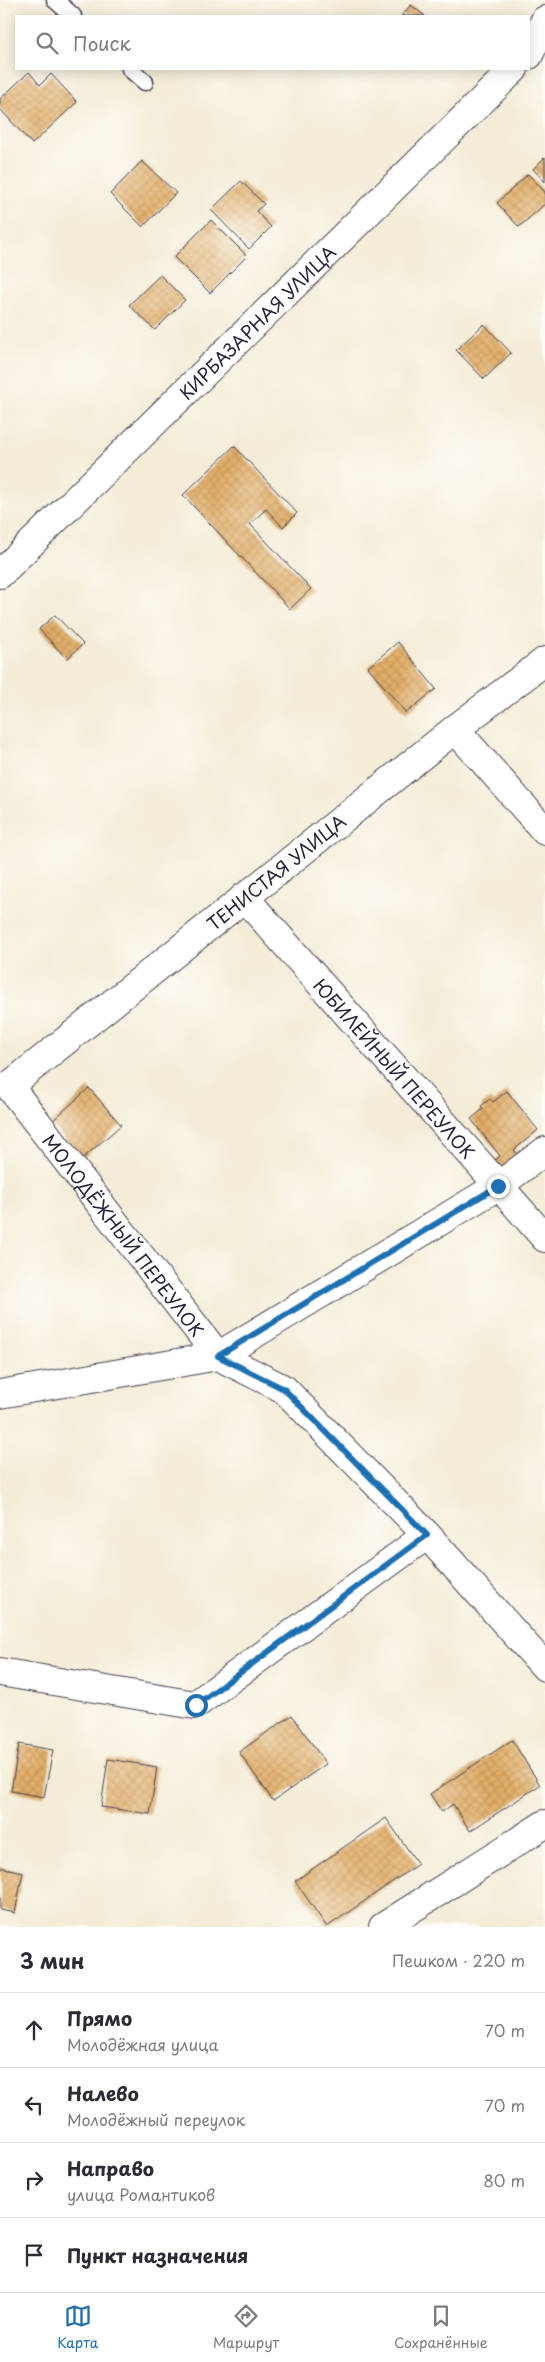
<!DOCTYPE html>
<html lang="ru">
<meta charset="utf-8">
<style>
:root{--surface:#fff;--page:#f2f2f3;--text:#2b2b33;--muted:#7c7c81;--line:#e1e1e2;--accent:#1f6fb2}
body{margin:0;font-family:"Playpen Sans",sans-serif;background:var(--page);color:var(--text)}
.stop{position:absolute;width:15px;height:15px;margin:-11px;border:4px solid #1f6fb2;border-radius:50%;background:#fff}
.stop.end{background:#1f6fb2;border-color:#fff;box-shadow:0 1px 5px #0008}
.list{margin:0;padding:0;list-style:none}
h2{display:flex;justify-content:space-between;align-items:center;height:65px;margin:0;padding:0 20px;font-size:21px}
h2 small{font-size:16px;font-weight:400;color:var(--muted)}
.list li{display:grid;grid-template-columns:32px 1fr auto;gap:15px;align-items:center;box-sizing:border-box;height:75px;padding:0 20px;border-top:1px solid var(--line)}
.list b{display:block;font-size:19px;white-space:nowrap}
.list p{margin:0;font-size:16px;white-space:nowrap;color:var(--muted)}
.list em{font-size:16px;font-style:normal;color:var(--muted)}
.icon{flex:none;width:28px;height:28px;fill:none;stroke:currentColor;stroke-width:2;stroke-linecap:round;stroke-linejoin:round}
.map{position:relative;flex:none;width:545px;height:1927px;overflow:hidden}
.search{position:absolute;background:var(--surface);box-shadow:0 2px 12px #0003;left:15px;right:15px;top:15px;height:55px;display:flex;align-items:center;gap:12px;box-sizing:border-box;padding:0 18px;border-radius:0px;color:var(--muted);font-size:19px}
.sheet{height:365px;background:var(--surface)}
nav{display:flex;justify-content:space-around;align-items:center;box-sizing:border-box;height:70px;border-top:1px solid var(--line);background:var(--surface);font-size:14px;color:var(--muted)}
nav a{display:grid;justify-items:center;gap:2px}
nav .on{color:var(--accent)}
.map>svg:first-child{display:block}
</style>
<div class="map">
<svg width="545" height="1927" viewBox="0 0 545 1927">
<defs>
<pattern id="building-cross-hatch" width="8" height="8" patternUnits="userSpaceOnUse" patternTransform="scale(1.25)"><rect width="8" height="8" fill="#e2ae67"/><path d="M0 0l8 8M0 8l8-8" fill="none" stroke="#c2955a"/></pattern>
</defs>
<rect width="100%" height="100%" fill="#fdfcf7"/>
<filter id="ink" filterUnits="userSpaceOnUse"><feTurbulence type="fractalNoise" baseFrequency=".02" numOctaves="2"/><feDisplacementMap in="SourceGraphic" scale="10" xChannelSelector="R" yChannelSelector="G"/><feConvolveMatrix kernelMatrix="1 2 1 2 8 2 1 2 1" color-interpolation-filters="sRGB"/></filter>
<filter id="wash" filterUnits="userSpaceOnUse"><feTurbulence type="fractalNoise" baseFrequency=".0096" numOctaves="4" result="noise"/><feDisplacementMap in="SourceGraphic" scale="20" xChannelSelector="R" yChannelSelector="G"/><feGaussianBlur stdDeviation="1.12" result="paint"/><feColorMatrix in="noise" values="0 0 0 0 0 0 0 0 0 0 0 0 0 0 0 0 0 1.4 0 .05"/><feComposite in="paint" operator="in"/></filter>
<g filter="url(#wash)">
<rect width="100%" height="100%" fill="#f4ecd7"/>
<g id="blocks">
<path fill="url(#building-cross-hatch)" d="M411,5L425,16H401Z
M29,72L40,85L51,74L77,102L32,144L0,109V99Z
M545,157V182L533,169Z
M142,161L176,193L143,227L110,194Z
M528,174L545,192V204L519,227L497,203Z
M241,181L264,204L256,211L271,227L249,249L211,210Z
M211,220L247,256L210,293L174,257Z
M160,275L185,300L155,330L129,305Z
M484,324L511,353L484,379L456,350Z
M234,446L297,513L283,527L266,509L250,524L311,589L290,609L183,495Z
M55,615L83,644L67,659L39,629Z
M398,642L436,689L406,713L368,667Z
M89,1088L121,1125L82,1159L50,1123Z
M507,1091L538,1130L514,1150L524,1163L501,1182L489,1166L500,1156L471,1119L483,1109L481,1106L490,1099L493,1102Z
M292,1715L326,1764L273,1801L239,1752Z
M512,1740L540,1785L470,1831L453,1804L442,1812L430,1794Z
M19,1744L53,1750L44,1797L11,1791Z
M108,1759L157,1767L150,1814L101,1807Z
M386,1818L418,1864L327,1927L295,1881Z
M0,1867L23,1872L15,1913L0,1910Z"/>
</g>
</g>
<g filter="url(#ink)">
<use href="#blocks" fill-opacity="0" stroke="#424052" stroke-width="1"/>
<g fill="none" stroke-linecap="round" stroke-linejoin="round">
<g stroke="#424052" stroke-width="19">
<path id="service" d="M55,0L73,16
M130,69L145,82"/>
</g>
<g stroke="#424052" stroke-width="30">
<g id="minor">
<path id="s1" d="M545,661L455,729L9,1086L218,1356L284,1389L427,1535L545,1667"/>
<path d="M455,729L545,831"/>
<path id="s2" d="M244,897L545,1238"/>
<path d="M0,1394L218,1356L498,1186L545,1151"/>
<path d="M0,1672L195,1705L427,1535"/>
<path d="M383,1927L545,1824"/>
</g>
</g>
<g stroke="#424052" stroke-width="30">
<g id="tertiary">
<path d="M529,55L545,20"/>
<path id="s3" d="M0,574L514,69"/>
</g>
</g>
<use href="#service" stroke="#fff" stroke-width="16"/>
<use href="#minor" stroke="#fff" stroke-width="28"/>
<use href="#tertiary" stroke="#fff" stroke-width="28"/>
</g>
</g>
<g fill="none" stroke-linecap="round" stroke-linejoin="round" filter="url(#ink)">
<path stroke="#1f6fb2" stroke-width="6" d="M196,1705L427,1535L284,1389L218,1356L498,1186"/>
</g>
<g text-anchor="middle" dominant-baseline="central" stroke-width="4.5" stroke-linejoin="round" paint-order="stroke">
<g font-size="18" fill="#22223b" stroke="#fdfcf7">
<text stroke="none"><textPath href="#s3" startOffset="360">КИРБАЗАРНАЯ УЛИЦА</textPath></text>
<text transform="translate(276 872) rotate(-39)">ТЕНИСТАЯ УЛИЦА</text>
<text stroke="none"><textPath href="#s2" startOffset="228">ЮБИЛЕЙНЫЙ ПЕРЕУЛОК</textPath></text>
<text stroke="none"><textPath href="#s1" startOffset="872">МОЛОДЁЖНЫЙ ПЕРЕУЛОК</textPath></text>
</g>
</g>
</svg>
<div class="stop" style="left:196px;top:1705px"></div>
<div class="stop end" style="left:498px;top:1186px"></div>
<div class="search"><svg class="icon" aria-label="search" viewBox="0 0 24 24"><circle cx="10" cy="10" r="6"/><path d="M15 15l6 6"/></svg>Поиск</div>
</div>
<section class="sheet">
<h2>3 мин<small>Пешком · 220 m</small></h2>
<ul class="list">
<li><svg class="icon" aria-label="ahead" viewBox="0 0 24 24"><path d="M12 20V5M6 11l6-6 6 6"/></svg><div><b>Прямо</b><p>Молодёжная улица</p></div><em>70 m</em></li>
<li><svg class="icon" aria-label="left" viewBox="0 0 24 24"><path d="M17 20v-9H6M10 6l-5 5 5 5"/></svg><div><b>Налево</b><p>Молодёжный переулок</p></div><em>70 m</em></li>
<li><svg class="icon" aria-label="right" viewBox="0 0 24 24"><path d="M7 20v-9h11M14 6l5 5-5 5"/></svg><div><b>Направо</b><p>улица Романтиков</p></div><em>80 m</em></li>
<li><svg class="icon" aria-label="arrive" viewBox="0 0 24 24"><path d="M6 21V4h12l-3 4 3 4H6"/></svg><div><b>Пункт назначения</b></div></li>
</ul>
</section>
<nav>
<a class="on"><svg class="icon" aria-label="map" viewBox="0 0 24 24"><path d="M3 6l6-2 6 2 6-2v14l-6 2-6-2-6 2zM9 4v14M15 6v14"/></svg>Карта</a>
<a><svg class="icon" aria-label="directions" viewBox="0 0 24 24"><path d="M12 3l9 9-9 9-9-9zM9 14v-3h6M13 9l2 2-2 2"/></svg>Маршрут</a>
<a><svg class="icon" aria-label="saved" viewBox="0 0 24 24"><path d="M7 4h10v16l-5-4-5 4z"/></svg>Сохранённые</a>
</nav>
